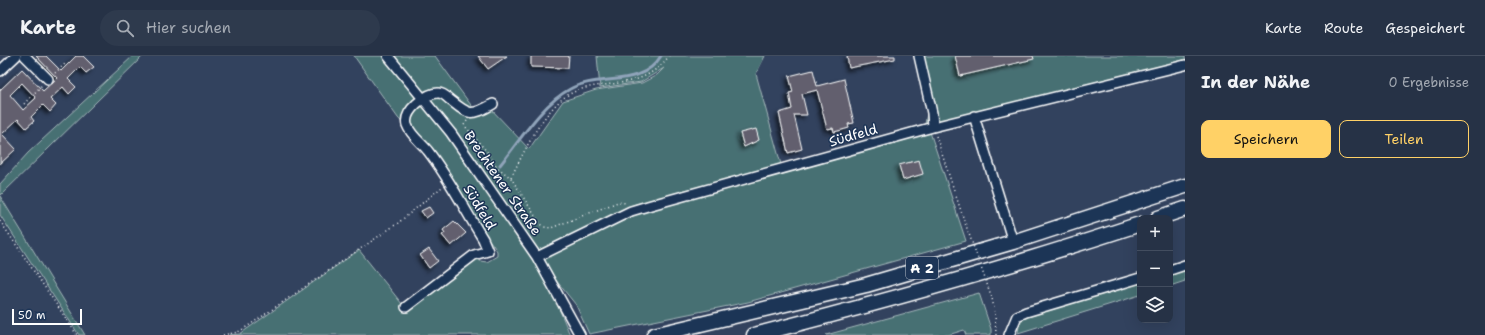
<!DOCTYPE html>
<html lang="de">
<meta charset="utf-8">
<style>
:root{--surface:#263246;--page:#2e3a4d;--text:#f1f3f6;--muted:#a4aab3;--line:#424d5f;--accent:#ffd166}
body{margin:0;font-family:"Shantell Sans",sans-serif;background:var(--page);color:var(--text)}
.controls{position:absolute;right:12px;bottom:12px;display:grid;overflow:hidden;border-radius:8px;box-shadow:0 4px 16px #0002}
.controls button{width:36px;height:36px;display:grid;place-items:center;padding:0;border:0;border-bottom:1px solid var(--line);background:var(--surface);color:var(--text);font:20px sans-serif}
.scale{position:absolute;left:12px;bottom:10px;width:70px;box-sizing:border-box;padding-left:4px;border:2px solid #fff;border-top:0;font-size:11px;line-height:14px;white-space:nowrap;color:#fff;-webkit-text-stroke:3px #1d3557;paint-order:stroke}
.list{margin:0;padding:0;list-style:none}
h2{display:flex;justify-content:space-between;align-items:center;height:52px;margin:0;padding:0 16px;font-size:17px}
h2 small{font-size:13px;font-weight:400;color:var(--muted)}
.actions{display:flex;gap:8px;padding:12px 16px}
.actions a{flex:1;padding:9px 0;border:1px solid var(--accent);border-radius:8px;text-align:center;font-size:14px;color:var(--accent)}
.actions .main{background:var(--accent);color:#111}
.icon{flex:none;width:22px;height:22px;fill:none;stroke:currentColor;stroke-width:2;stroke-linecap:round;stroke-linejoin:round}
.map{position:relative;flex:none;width:1185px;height:279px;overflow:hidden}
header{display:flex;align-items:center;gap:24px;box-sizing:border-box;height:56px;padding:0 20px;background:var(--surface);border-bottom:1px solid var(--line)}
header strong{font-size:19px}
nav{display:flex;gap:22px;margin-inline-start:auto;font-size:14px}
.search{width:280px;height:36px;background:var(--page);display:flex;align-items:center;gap:10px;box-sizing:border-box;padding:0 14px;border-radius:22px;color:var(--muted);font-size:15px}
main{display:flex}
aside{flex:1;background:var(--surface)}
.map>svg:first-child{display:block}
</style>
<header>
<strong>Karte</strong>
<div class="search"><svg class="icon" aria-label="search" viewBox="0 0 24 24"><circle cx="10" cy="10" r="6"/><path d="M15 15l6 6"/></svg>Hier suchen</div>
<nav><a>Karte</a><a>Route</a><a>Gespeichert</a></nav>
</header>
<main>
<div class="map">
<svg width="1185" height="279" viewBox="0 0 1185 279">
<defs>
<filter id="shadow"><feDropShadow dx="-3" dy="3" stdDeviation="2" flood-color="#0009"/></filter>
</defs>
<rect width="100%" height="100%" fill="#32425e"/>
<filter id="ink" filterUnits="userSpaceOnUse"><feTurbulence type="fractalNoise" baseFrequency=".025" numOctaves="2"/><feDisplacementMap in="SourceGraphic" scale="8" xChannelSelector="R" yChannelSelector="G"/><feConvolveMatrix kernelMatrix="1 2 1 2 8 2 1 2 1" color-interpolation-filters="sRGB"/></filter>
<g filter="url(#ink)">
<path fill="#476f73" stroke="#a3b7b9" d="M133,0H143L0,140L85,279H79L0,159V128L28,97Z
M354,0H435L479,60L491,53L529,93L563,45L596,34L642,27L657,19L664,12L641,26L600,32L597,0H765L756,18L782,112L636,148L545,197L632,158L930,76L966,185L748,246L589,278L576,249L538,202L570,279H229L240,278L359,194L406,253L475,201L480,205L487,206L497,200V195L493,189L410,75L398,62Z
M917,0H1185V4L925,68L928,52Z
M1185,213V225L1170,230V218Z
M1140,227V239L1018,277L1020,263Z
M979,237L991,273V279H966L964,274L948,279H826Z"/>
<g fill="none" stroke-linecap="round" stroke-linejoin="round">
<path stroke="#90a4ba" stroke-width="3" d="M500,109C520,84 542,48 570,33C598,17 641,33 661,0"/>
</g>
<path fill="#625f6e" stroke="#fff" fill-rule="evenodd" filter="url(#shadow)" d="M36,0H46L61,15L76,0H83L94,11L86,17L80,11L68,23L76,31L69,38L63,31L50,43L56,49L50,56L43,49L31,61L34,65L26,72L18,63L2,78L16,93L0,108V34L22,13L43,35L57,22ZM22,27L36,42L23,54L10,39Z
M478,0H507L488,13Z
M531,0H569L568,12L531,11Z
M847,0H895V3L849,12Z
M955,0H1033L1034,3L960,20Z
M813,14L817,30L844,23L854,67L848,68L849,72L842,74L834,76L833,72L827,73L817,34L802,38L807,59H794L802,93L788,97L779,57L792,53L789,37L793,36L789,20Z
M756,73L759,84L744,91L740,77Z
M919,104L923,118L903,124L899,109Z
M429,151L433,157L426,162L421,155Z
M454,165L466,177L451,190L442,179L445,177L443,174Z
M429,193L438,205L429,212L420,199Z"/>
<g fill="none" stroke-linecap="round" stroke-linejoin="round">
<g stroke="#fff" stroke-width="12">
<path id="minor" d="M25,0L48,23
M388,0L451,77L537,201L580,279
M919,0L932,57L933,71
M0,15L16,0
M974,60L1013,186
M537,201L631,155L651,149L933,71L1185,9
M1170,214L1185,209
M406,251L474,199L488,195L483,183C465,154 449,122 428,95C422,87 411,80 407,69C403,55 426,37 438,37C443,37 446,40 449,43C469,59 470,61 493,48
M1009,279L1017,260L1026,256L1140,222"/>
</g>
<g stroke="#fff" stroke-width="17">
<path id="highway" d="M1158,162L1185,153
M654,279L866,229L1013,186L1185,130
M754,279C884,246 1013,210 1140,168"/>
</g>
<path stroke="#fff" stroke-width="1.5" stroke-dasharray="1 3" stroke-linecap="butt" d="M55,17L66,7
M24,48L42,29
M467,65L464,69L488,97L497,111L511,122L539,166L544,171L551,172L618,146L626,147
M936,80L964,164
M511,121C525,95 538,64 561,44C593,17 637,42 669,0
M0,165L77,279
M995,258L996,279
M223,279L238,276L248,270L398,167L442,131"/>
<use href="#minor" stroke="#1d3557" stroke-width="9"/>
<use href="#highway" stroke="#1d3557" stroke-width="14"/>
<path stroke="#fff" stroke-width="1.5" stroke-dasharray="1 3" stroke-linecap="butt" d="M964,164L992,242L995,258"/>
</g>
</g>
<g text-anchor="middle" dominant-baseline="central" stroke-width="3" stroke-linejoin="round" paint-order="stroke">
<rect fill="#1d3557" stroke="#bbc2cd" stroke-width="1" x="906" y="201" width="32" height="22" rx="3"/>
<g font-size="13" font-weight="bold" fill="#fff">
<text x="922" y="212">A 2</text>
</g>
<g font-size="14" fill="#fff" stroke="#1d3557">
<text transform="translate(853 79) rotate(-16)">Südfeld</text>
<text transform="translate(503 127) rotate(55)">Brechtener Straße</text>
<text transform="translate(480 151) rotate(59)">Südfeld</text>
</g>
</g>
</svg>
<div class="controls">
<button>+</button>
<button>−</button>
<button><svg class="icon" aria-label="layers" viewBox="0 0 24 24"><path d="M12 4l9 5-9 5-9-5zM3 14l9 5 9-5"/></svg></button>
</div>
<div class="scale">50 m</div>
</div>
<aside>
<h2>In der Nähe<small>0 Ergebnisse</small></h2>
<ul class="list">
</ul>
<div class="actions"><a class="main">Speichern</a><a>Teilen</a></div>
</aside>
</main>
